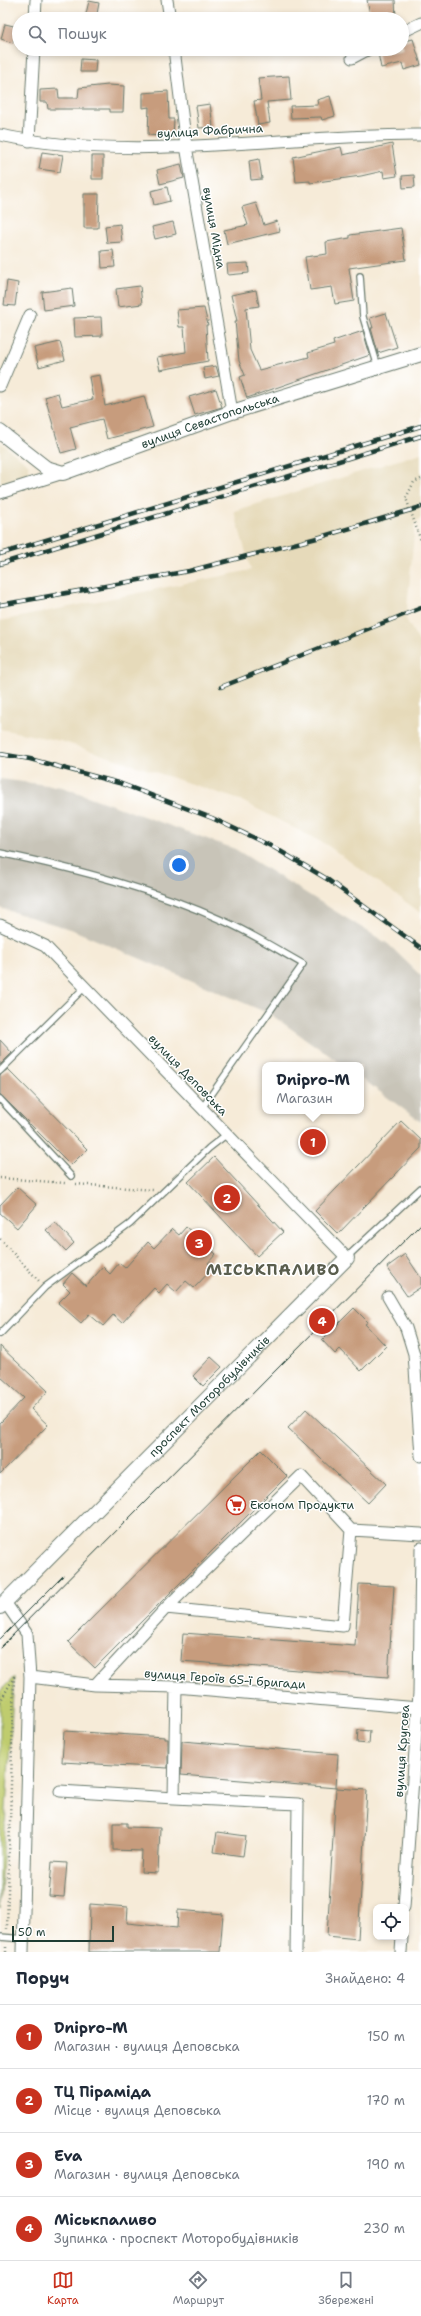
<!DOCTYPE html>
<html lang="uk">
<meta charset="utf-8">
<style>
:root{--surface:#fff;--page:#f6f6f7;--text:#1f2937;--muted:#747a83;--line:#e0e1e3;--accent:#c8321e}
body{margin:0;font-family:"Shantell Sans",sans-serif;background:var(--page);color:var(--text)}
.controls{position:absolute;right:12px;bottom:12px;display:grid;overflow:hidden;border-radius:8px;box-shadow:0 2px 6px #0003}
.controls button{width:36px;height:36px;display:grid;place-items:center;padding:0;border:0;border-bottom:1px solid var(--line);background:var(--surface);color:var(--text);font:20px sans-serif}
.scale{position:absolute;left:12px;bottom:10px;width:102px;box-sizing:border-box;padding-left:4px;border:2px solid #1f3d34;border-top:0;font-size:11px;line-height:14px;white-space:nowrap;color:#1f3d34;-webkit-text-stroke:3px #fff;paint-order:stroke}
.you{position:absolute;left:179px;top:865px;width:14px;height:14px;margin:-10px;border:3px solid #fff;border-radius:50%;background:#1a73e8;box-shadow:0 0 0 6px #1a73e833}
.badge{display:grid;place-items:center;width:26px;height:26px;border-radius:50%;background:var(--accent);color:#fff;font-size:13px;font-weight:700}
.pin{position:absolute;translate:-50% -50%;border:2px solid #fff;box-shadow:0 1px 4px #0006}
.popup{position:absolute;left:262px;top:1062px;width:102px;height:52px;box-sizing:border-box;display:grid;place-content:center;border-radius:8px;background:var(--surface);filter:drop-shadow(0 1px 3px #0005);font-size:13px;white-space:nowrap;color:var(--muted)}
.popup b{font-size:15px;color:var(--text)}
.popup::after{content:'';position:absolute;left:50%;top:100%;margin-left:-8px;border:8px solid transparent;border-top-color:var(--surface)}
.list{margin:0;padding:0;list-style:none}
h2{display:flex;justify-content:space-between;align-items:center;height:52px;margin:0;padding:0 16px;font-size:17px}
h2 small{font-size:13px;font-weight:400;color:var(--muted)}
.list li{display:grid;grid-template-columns:26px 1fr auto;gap:12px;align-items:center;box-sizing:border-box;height:64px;padding:0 16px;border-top:1px solid var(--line)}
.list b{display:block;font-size:15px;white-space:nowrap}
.list p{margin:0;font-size:13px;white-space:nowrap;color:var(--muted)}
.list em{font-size:13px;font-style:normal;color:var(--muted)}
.icon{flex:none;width:22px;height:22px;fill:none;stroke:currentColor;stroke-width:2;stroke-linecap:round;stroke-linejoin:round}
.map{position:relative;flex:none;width:421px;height:1952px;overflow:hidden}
.search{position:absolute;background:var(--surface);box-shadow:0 2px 6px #0003;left:12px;right:12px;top:12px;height:44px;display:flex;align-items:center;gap:10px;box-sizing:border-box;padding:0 14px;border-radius:22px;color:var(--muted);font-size:15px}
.sheet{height:308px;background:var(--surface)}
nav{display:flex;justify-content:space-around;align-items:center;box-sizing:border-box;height:56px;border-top:1px solid var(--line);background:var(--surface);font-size:11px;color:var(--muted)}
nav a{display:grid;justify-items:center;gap:2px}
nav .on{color:var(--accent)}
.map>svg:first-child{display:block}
</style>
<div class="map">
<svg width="421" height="1952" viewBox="0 0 421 1952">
<rect width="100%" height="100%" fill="#fff"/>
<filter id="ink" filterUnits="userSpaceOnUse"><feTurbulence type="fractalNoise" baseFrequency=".025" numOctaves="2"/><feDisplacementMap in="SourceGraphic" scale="8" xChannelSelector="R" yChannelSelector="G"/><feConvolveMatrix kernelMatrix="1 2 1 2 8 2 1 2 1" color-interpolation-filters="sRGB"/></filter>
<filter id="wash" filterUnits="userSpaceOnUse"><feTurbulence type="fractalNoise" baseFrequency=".012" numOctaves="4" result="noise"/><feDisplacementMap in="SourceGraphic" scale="16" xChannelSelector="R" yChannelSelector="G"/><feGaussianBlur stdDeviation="0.9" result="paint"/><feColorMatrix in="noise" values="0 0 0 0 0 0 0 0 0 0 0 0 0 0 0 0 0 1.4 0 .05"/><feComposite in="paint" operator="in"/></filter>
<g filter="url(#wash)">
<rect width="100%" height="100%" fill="#f6ebd8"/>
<path fill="#e6daba" d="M0,442L28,464L31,477L0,487Z
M421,453V518L415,523L406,619L421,645V913L327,845L240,800L61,741L0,729V621L251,570L234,511Z"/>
<path fill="#c8c4b8" d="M0,779L62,787L235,849L388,944L421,976V1122L361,1078V1065H343L270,1014L73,930L0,908Z"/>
<path fill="#bfcc6e" stroke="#6f8451" d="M14,1677L0,1909V1691Z"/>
<g id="blocks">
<path fill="#c79c7d" d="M367,0H395L396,19H371Z
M89,1L99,3L96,19L85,18Z
M5,24L18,27L13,43L1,39Z
M413,39L421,65L404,70L402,63L381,68L378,53L402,49V42Z
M81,59L96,60L95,72H80Z
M289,76L291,100L267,102L270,123L258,125L254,101L261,100L258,78Z
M108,85L124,86L123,112H110V109H48L47,102H40V90L58,89L59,98H78L79,88Z
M168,91L169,119H174L173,137L148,135L149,107L143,108V93Z
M330,96L335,116L322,120L321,117L291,118L290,106L318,105L317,100Z
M210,104L213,127L199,128L196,106Z
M392,144L397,176L384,178L383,171L361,176L310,183V181L296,182L293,157L341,147L343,155Z
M42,152L63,155L60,172L39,169Z
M92,156H103V179H92Z
M259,159L262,179L251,180L249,161Z
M181,164L184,178L160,184L157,170Z
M414,175L415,187L403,188L402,176Z
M167,187L170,201L154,205L151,191Z
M84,194H99L98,228H84Z
M256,203L264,225L277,221L280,231L227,244L224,230L248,225L242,207Z
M173,222L176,234L155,239L152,227Z
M120,224L122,242L107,243L105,226Z
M401,228L406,260L349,268L354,301L335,304L332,287L310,290L305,257L327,254L326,242L350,238V235Z
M113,250L115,267L102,268L101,251Z
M248,263L249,273L228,275L227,264Z
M7,281L18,283L15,306L4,305Z
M140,286L142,304L118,307L116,289Z
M72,288L74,306L44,310L42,292Z
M256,290L259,306L246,308L250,350L259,370L309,357L308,353L334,345L333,341L363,331L370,355L247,398L240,377L245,375L239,361L235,321H237L231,295Z
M204,308L208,325H206L208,361L160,370L157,357L186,352L184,327H179L177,310Z
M386,313L397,347L378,353L371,328H373L370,318Z
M101,317L102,336L75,337L74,318Z
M60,342L65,360L39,367L34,348Z
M216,366L219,376L205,379L203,368Z
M100,375L105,406L144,396L153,427L107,439L102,419L70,427L76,449L61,453L45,397L58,393L62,406L93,399L89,377Z
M216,389L222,407L195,415L189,397Z
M0,1040L12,1053L0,1065Z
M8,1069L87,1149L71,1165L0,1094V1075Z
M401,1121L421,1140V1148L338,1234L315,1211Z
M214,1157L283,1232L257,1256L188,1182Z
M17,1187L37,1205L17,1228L0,1213V1205Z
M55,1222L74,1243L66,1251L46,1230Z
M186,1227L216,1254L208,1263L213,1268L194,1288L186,1281L176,1292L167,1284L159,1293L154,1288L122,1323L113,1315L103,1326L89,1314L81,1323L58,1303L70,1291L63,1284L72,1273L86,1286L103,1267L110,1274L119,1263L125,1268L148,1242L154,1248L172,1229L179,1235Z
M405,1254L421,1278V1287L407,1296L387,1267Z
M354,1308L368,1322L365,1324L386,1346L361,1371L340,1349L335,1354L322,1340Z
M0,1346L48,1391L31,1409L48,1425L0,1474V1423L24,1398L0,1376Z
M211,1357L222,1367L203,1386L193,1376Z
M306,1409L386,1484L368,1503L288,1428Z
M261,1450L287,1476L95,1668L68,1642Z
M359,1584L394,1586L388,1677L181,1661L183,1633L355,1646Z
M358,1730L370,1731L369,1744L357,1743Z
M64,1731L165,1737V1739H168V1768L62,1762Z
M182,1741L338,1754L336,1788L181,1775Z
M336,1788L367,1790L358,1939L327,1936Z
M113,1823H127V1827L160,1828L158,1873L141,1872L142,1851L113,1850Z
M217,1832L246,1836L243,1856L214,1852Z
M52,1862L67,1863L64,1897L49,1896Z
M90,1904L128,1907L127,1923L177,1928L178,1910L223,1914L220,1952H89Z"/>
</g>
</g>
<g filter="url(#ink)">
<use href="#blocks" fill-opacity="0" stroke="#6a7a6d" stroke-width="1"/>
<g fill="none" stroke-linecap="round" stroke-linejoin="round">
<g stroke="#6a7a6d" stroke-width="8">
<path id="service" d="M360,276L363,317L378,367
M0,853C77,869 154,889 226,922C253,934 278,950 303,964L202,1108
M0,1071L85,987
M0,1099L71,1176
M347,1257L421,1188
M0,1334L45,1287L130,1224L209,1148L227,1134
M0,1937L24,1939"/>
</g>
<g stroke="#6a7a6d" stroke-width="13">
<path id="minor" d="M167,0L170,19
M35,19L36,0
M402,32L421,23
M174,49L186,146L232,412
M352,58L369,49
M0,135C138,164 282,134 421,135
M29,141L34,49
M0,386L30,315
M0,493L63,473
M0,925L45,946L347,1258
M388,1297L406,1328L414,1354L421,1456
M5,1602L27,1634L30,1677L23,1952
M166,1608L343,1626L351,1530
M30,1677L95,1685L176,1687L418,1708
M95,1685L166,1608L301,1476L351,1530L421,1534
M176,1687L174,1798L298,1804L296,1952
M60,1791L174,1798
M404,1907L419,1693L421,1548
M401,1952L402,1937"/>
</g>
<g stroke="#6a7a6d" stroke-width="16">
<g id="tertiary">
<path id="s1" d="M0,432L46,468L63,473L232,412L421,354"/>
<path id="s2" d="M0,1607L347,1258"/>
</g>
</g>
<path stroke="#6a7a6d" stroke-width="2.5" stroke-dasharray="1 3" stroke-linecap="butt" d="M421,479L414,482L406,498L421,541
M0,1178L65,1183
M76,1184L153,1190
M0,1239L39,1281
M0,1702L14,1677L7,1929
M6,1952V1946"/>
<use href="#service" stroke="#fff" stroke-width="5.5"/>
<use href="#minor" stroke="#fff" stroke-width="11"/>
<use href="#tertiary" stroke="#fff" stroke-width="14"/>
<path stroke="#1f3d34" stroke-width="1" d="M0,1639L63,1576
M0,1648L421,1224"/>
<g stroke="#1f3d34" stroke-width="4.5">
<path id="rail" d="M0,554L421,426
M0,564L421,436
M0,605L189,571L317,538L421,507
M221,687L421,608
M0,754L30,759L119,783L212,818L275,848L327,879L421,948"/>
</g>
<use href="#rail" stroke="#fff" stroke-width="3" stroke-dasharray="9" stroke-linecap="butt"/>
</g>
</g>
<defs>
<g id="supermarket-ring" transform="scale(1)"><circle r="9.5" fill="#fff" stroke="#c8321e" stroke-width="1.5"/><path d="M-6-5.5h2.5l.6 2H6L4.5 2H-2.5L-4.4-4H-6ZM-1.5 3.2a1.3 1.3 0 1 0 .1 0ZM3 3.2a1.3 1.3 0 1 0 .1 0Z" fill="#c8321e"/></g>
</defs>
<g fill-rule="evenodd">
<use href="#supermarket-ring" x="236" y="1505"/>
</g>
<g text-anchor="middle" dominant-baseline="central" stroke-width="3" stroke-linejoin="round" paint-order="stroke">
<g font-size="12" fill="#1f3d34" stroke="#fff">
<text transform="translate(210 131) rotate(-3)">вулиця Фабрична</text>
<text transform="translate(214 228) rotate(80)">вулиця Мідна</text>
<text stroke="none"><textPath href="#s1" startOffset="232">вулиця Севастопольська</textPath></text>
<text transform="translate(188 1075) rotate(46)">вулиця Деповська</text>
<text stroke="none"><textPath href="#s2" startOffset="297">проспект Моторобудівників</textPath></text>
<text transform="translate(225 1679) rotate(4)">вулиця Героїв 65-ї бригади</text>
<text transform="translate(402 1751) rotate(-86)">вулиця Кругова</text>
</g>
<g font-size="12" fill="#1f3d34" stroke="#fff" text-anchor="start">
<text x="250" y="1505">Економ Продукти</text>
</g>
<g font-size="16" font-weight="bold" letter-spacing="1" fill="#5a5e4e" stroke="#fff">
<text x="273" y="1269">МІСЬКПАЛИВО</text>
</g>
</g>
</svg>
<div class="controls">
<button><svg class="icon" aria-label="locate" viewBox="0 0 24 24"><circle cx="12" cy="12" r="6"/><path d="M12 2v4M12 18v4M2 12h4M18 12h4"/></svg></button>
</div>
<div class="scale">50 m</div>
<div class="you"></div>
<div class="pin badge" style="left:313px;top:1142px">1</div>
<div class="popup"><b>Dnipro-M</b>Магазин</div>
<div class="pin badge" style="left:227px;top:1198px">2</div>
<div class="pin badge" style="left:199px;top:1243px">3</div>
<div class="pin badge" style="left:322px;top:1321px">4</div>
<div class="search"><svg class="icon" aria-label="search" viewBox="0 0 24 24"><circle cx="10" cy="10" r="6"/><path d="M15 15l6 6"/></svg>Пошук</div>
</div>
<section class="sheet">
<h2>Поруч<small>Знайдено: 4</small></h2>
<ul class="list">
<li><span class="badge">1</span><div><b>Dnipro-M</b><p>Магазин · вулиця Деповська</p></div><em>150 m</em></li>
<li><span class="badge">2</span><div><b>ТЦ Піраміда</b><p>Місце · вулиця Деповська</p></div><em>170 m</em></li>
<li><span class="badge">3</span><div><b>Eva</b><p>Магазин · вулиця Деповська</p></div><em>190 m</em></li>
<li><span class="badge">4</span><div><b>Міськпаливо</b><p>Зупинка · проспект Моторобудівників</p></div><em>230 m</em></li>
</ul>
</section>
<nav>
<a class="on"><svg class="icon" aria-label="map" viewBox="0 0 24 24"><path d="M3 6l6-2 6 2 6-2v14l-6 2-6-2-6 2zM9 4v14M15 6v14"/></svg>Карта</a>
<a><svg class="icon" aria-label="directions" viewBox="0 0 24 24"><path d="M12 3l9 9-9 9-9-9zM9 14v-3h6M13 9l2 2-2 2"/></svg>Маршрут</a>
<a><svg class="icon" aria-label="saved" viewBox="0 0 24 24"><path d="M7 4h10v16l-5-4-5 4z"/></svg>Збережені</a>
</nav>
